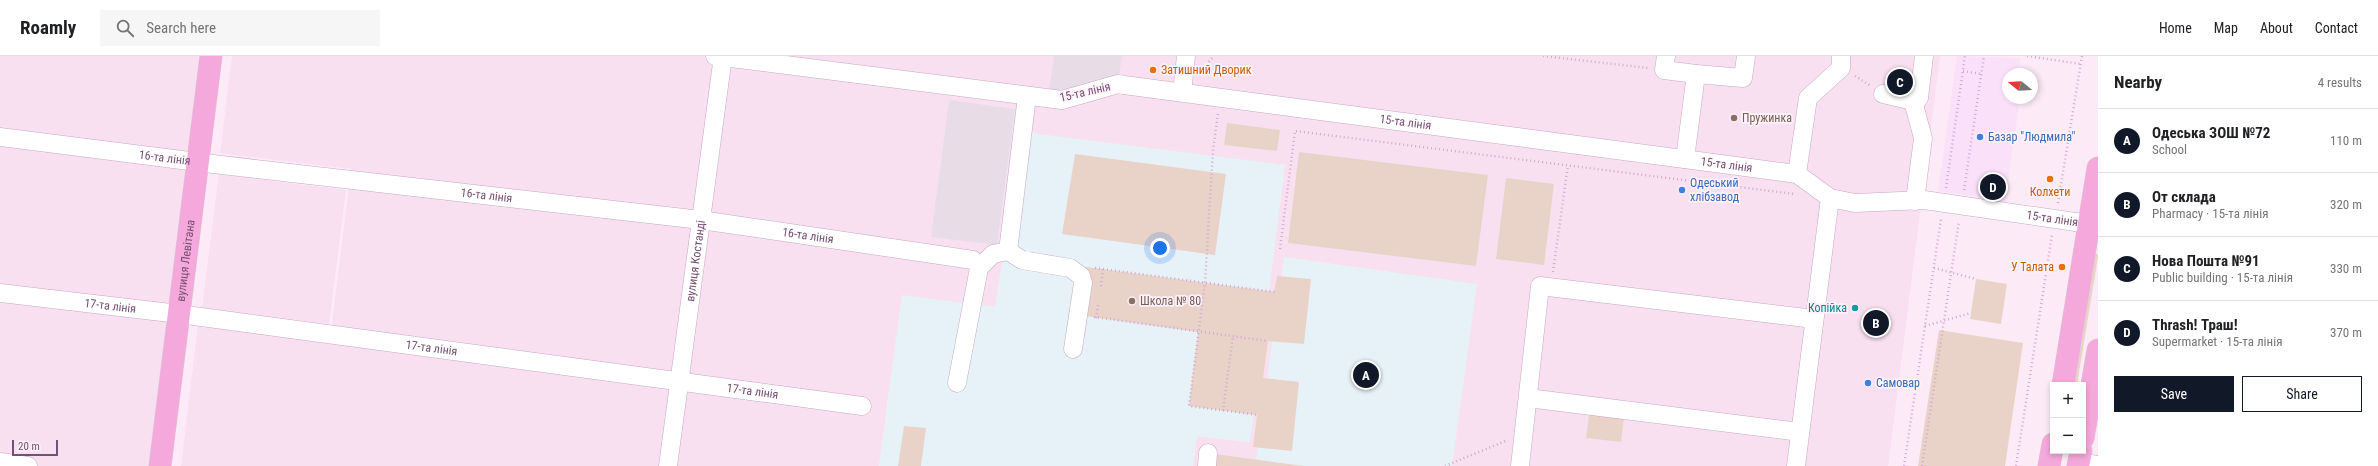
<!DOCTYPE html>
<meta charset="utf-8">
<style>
:root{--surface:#fff;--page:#f6f6f6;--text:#202124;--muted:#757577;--line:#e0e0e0;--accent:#111827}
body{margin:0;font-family:"Roboto Condensed",sans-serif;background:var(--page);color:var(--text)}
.controls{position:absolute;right:12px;bottom:12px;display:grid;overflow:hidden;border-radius:0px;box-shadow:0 2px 6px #0003}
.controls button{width:36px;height:36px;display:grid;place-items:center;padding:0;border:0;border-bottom:1px solid var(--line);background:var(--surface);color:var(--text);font:20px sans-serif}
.compass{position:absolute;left:2002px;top:12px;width:36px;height:36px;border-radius:50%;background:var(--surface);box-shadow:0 2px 6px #0003;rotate:288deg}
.scale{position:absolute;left:12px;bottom:10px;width:46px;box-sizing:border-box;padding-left:4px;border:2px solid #764f73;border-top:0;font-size:11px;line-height:14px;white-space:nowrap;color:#764f73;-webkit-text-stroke:3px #fef1fa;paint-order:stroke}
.you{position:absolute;left:1160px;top:192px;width:14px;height:14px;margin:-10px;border:3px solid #fff;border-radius:50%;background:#1a73e8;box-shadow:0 0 0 6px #1a73e833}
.badge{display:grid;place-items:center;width:26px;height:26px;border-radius:50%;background:var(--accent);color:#fff;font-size:13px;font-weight:700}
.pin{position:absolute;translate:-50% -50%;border:2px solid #fff;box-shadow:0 1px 4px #0006}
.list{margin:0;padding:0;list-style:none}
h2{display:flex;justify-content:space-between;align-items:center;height:52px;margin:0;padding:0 16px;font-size:17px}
h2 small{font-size:13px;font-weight:400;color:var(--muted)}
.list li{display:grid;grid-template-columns:26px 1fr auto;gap:12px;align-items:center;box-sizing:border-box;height:64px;padding:0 16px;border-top:1px solid var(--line)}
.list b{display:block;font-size:15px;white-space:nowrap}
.list p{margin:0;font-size:13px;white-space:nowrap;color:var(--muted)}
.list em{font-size:13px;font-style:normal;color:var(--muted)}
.actions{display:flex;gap:8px;padding:12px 16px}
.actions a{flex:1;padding:9px 0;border:1px solid var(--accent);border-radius:0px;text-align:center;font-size:14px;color:var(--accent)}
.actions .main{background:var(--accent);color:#fff}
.icon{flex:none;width:22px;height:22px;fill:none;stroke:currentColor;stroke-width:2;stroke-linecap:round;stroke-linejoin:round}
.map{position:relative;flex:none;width:2098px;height:410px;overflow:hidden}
header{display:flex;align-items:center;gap:24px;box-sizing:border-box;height:56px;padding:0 20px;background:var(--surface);border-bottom:1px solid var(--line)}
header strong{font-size:19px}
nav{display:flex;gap:22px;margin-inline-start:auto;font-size:14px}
.search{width:280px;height:36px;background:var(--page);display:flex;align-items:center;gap:10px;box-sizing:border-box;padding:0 14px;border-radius:0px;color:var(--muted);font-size:15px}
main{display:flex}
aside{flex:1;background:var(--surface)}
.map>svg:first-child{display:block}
</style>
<header>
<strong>Roamly</strong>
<div class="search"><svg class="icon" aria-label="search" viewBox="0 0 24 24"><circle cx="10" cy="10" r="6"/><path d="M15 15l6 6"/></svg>Search here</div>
<nav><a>Home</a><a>Map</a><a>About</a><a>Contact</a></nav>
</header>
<main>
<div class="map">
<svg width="2098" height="410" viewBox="0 0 2098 410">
<rect width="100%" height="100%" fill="#fcebf6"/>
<path fill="#f8e0f1" d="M0,0H211L152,410H0Z
M232,0H715L664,410H181L198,269L330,285L351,113L220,97Z
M769,0H1940L1888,410H1193L1197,380L1249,386L1023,76L995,251L902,240L879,410H676L730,7Z
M219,118L346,134L329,268L202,252Z"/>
<path fill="#fbe0fa" d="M1957,0L2020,2L2018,18H2008V42H2020L2005,145L1938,135Z"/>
<path fill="#e8dde6" d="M1054,0H1122L1118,28L1048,43Z
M949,44L1015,53L997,189L931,181Z"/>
<path fill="#e7f2f8" d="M1023,76L1285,109L1250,386L1197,380L1193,410H879L902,239L995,251Z
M1284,201L1477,228L1452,410H1255Z"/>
<path fill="#e9d3c9" d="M1227,67L1280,74L1277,95L1224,89Z
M1299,96L1488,119L1476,210L1288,187Z
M1075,98L1226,118L1215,199L1062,178Z
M1506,122L1554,128L1544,209L1496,203Z
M2091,197L2098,198V201L2077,329H2070Z
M1086,211L1274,236L1277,220L1311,223L1304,288L1268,285L1263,322L1299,326L1292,395L1253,391L1257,359L1189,350L1198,276L1079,259Z
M1976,223L2007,228L2001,268L1970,263Z
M1939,274L2023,287L2005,410H1918Z
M1589,358L1624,362L1621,386L1586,382Z
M904,370L926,372L921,410H898Z
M1208,397L1304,410H1207Z"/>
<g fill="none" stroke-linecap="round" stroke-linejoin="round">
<g stroke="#c6a9c2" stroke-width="19">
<g id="minor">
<path id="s1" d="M715,0L1062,44L1118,28L1124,29L1797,118L1830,142L1855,147L1924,144L2089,168"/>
<path d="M1666,0L1664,14L1696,18L1685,103"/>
<path d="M1696,18L1743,22L1746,0"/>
<path d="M1182,36L1186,0"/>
<path d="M1883,38L1913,45L1923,82L1915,145"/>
<path d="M1913,45L1919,42L1924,0"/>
<path id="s2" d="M0,81L213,108L701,164L973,204"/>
<path d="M1797,118L1808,42L1841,12V0"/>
<path d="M1008,195L1027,40"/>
<path id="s3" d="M0,237L179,258L862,350"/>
<path d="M957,327L979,212L993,198L1008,195L1022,204L1070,212L1081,220L1083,227L1073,293"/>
<path d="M1528,342L1800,376"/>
<path d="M0,406L28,410"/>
<path d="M2079,406L2098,409"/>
<path id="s4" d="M668,410L723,0"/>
<path d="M1207,410L1208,397"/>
<path d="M1520,410L1540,230L1814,263"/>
<path d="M1796,410L1830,142"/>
</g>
</g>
<g stroke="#d6cad5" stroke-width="23">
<g id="major">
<path d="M2063,329L2098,112"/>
<path d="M2083,382L2098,294"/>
<path id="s5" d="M160,410L211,0"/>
<path d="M2049,410L2053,388"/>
<path d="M2078,410L2081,395"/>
</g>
</g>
<path stroke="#d5a7d0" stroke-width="2.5" stroke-dasharray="1 3" stroke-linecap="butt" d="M1543,0L1648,12
M2027,0L2081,8
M1201,15L1214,0
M1963,15L1981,18
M1855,20L1871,30
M1218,58L1213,94L1205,227L1189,350L1258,359
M1946,132L1965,0
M1964,134L1984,0
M2058,147L2082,0
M1280,193L1295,75L1795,138
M1095,212L1275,236
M1934,212L1976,223
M1553,216L1568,109
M1101,230L1103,213
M1094,261L1268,285
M1096,262L1098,249
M1925,270L1971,257
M1223,355L1233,280
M1445,410L1508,384
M1904,410L1941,163
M1922,410L1959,165
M2016,410L2052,179"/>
<use href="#minor" stroke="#fff" stroke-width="18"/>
<use href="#major" stroke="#f5a8db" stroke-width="22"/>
</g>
<g fill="#e8710a" stroke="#fef1fa" stroke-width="1.5">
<circle cx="1153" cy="14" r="4"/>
<circle cx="2050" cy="123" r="4"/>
<circle cx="2062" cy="211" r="4"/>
</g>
<g fill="#8d6e63" stroke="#fef1fa" stroke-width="1.5">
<circle cx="1734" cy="62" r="4"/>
<circle cx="1132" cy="245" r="4"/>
</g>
<g fill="#3f7fe0" stroke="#fef1fa" stroke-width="1.5">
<circle cx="1980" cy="81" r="4"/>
<circle cx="1682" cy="134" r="4"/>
<circle cx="1868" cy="327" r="4"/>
</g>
<circle fill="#0f9aa8" stroke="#fef1fa" stroke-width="1.5" cx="1855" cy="252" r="4"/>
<g text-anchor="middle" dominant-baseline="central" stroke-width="3.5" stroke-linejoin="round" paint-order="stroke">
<g font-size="12" fill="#c56008" stroke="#fef1fa" text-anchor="start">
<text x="1161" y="14">Затишний Дворик</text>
<text x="2050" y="136" text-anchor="middle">Колхети</text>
<text x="2054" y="211" text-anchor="end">У Талата</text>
</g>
<g font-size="12" fill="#764f73" stroke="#fef1fa">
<text transform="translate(1085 36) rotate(-13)">15-та лінія</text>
<text stroke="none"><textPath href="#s1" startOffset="698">15-та лінія</textPath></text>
<text stroke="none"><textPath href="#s2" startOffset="166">16-та лінія</textPath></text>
<text stroke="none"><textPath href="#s1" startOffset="1022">15-та лінія</textPath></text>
<text stroke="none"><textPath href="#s2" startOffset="490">16-та лінія</textPath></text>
<text stroke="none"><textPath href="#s1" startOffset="1358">15-та лінія</textPath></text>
<text stroke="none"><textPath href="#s2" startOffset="814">16-та лінія</textPath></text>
<text stroke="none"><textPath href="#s5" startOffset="207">вулиця Левітана</textPath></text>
<text stroke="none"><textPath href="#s4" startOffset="207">вулиця Костанді</textPath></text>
<text stroke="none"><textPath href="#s3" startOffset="111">17-та лінія</textPath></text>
<text stroke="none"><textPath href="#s3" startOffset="435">17-та лінія</textPath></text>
<text stroke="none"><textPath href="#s3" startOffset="759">17-та лінія</textPath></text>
</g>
<g font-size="12" fill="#785e54" stroke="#fef1fa" text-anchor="start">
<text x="1742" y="62">Пружинка</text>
<text x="1140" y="245">Школа № 80</text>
</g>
<g font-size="12" fill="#366cbe" stroke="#fef1fa" text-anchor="start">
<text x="1988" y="81">Базар "Людмила"</text>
<text x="1690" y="127">Одеський<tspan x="1690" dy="14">хлібзавод</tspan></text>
<text x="1876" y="327">Самовар</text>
</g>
<g font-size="12" fill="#0d838f" stroke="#fef1fa" text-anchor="end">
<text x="1847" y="252">Копійка</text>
</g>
</g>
</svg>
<div class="controls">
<button>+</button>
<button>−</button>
</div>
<svg class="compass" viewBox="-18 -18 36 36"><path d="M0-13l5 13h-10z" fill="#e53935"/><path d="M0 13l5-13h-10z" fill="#757577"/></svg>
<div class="scale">20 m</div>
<div class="you"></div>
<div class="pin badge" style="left:1366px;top:319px">A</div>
<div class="pin badge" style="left:1876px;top:267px">B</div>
<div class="pin badge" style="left:1900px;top:26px">C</div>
<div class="pin badge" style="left:1993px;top:131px">D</div>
</div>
<aside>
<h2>Nearby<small>4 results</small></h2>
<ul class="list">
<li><span class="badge">A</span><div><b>Одеська ЗОШ №72</b><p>School</p></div><em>110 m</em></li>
<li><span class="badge">B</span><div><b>От склада</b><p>Pharmacy · 15-та лінія</p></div><em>320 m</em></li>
<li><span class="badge">C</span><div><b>Нова Пошта №91</b><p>Public building · 15-та лінія</p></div><em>330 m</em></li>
<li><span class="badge">D</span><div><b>Thrash! Траш!</b><p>Supermarket · 15-та лінія</p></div><em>370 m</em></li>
</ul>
<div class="actions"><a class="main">Save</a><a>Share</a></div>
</aside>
</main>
